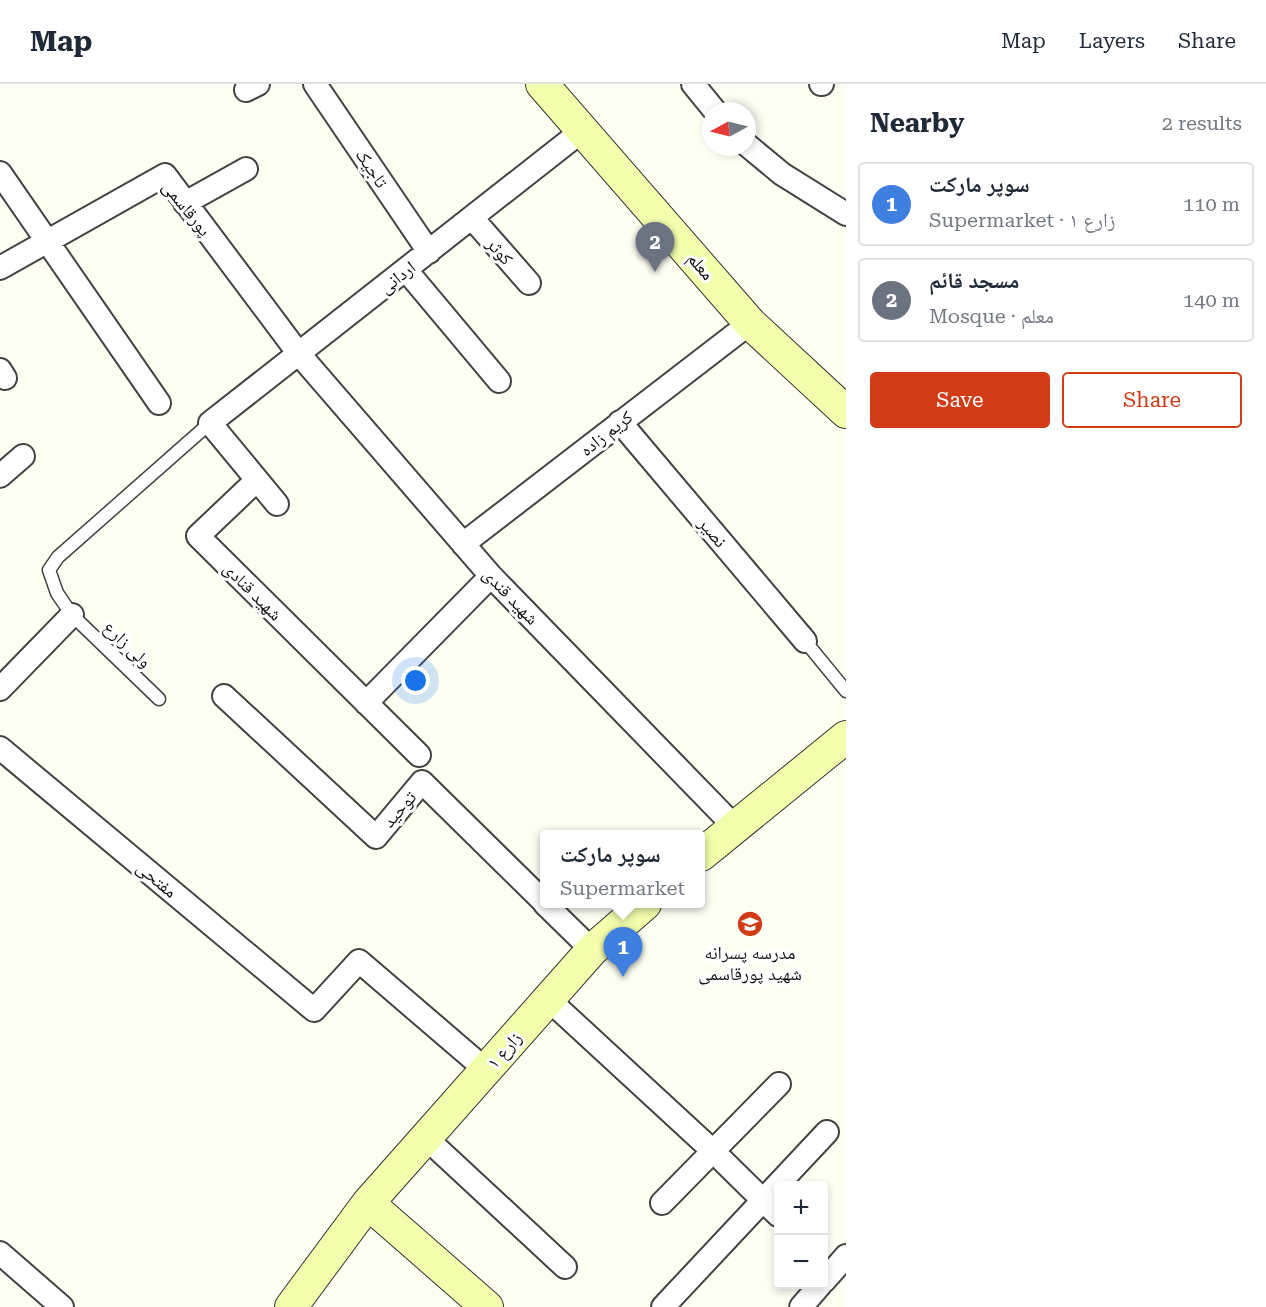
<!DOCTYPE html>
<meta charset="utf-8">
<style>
:root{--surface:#fff;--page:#f6f6f7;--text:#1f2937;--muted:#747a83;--line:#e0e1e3;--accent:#d13b16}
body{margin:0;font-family:"Roboto Serif","Noto Naskh Arabic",serif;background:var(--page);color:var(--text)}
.controls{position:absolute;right:18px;bottom:18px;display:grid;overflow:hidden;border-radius:6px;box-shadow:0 3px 9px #0003}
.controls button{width:54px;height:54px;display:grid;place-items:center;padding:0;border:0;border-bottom:2px solid var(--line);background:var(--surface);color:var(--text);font:30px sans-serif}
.compass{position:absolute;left:702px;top:18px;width:54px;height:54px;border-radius:50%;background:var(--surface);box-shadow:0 3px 9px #0003;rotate:263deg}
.you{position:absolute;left:416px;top:597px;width:21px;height:21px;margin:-15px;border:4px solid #fff;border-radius:50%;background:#1a73e8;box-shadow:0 0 0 9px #1a73e833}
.badge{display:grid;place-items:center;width:39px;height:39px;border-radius:50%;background:var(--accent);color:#fff;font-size:20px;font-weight:700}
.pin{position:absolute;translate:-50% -50px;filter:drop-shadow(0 2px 3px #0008)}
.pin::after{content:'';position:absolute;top:32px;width:21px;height:18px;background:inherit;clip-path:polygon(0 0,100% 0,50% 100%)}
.popup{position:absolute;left:540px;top:746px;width:165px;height:78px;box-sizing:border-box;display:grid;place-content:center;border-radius:6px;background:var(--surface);filter:drop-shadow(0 2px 4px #0005);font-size:20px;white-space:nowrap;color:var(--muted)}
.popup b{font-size:22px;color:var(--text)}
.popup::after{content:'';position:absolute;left:50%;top:100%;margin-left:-12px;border:12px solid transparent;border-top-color:var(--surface)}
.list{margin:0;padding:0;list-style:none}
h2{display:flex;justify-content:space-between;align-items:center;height:78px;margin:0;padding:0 24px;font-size:26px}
h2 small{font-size:20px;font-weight:400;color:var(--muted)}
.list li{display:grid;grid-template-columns:39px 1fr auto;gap:18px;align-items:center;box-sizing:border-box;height:84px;margin:0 12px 12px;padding:0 12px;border:2px solid var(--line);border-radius:6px}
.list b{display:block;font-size:22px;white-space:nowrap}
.list p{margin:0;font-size:20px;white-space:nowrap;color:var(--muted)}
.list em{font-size:20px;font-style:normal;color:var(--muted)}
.actions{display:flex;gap:12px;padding:18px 24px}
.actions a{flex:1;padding:14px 0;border:2px solid var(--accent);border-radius:6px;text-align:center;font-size:21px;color:var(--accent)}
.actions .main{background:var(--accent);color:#fff}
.map{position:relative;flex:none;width:846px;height:1223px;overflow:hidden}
header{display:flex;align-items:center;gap:36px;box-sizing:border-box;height:84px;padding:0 30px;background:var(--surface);border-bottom:2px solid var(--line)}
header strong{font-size:28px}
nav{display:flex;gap:33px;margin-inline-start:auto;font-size:21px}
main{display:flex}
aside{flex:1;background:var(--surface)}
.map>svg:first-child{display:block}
</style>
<header>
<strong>Map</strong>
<nav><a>Map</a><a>Layers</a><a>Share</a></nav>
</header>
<main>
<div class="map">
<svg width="846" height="1223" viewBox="0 0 846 1223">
<rect width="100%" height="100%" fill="#fefff3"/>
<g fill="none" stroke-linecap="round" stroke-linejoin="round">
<g stroke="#434343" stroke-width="15">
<path id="lane" d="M805,557L846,607
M159,615L72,531L57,509L49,486L58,473L210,339"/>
</g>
<g stroke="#434343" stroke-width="26">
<path id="street" d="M315,0L429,168
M693,0L715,27
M821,0H822
M246,6L258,0
M747,61L782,90L846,130
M0,89L159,319
M185,119L246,85
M472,134L529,199
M0,184L165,91L299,270L491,492L734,742
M406,186L499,297
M0,286L5,294
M620,338L805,557
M0,392L23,372
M257,396L198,452L419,671
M277,420L210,339L583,46
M463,460L750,239
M0,605L72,531
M224,612L376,753L422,698L545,819
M366,619L491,492
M0,664L314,926L359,877L486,986
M545,820L592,866
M548,915L714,1068L778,1131
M426,1054L565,1183
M662,1119L779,1000
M0,1169L62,1223
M824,1197L846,1172
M663,1223L827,1048
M801,1223L821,1200"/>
</g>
<g stroke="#323232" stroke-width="34">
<path id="secondary" d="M542,0L750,239L846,328
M701,771L846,653
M368,1119L487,1223
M291,1223L368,1119L592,866L645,820"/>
</g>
<use href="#lane" stroke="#fff" stroke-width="12"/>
<use href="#street" stroke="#fff" stroke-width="22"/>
<use href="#secondary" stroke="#f4ffae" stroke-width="32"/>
</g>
<defs>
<g id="school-disc" transform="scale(1.35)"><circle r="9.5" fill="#d13b16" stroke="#fff"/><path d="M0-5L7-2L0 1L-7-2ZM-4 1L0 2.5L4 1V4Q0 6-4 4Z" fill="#fff"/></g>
</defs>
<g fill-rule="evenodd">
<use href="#school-disc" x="750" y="840"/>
</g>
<g text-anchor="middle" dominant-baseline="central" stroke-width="6" stroke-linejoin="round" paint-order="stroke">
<g font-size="18" fill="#101010" stroke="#fff">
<text transform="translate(372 84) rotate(56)">تاجیک</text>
<text transform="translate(187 124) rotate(51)">پورقاسمی</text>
<text transform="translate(500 167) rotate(49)">کوثر</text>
<text transform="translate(701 182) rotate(49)">معلم</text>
<text transform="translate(397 193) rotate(-38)">اردانی</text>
<text transform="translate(606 349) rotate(-38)">کریم زاده</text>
<text transform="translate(713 448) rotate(50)">نصیر</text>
<text transform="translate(253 507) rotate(45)">شهید قنادی</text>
<text transform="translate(511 512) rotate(46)">شهید قندی</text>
<text transform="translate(128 560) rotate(44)">ولی زارع</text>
<text transform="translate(399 725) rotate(-49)">توحید</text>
<text transform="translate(157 795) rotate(40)">مفتحی</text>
<text transform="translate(504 966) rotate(-49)">زارع ۱</text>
</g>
<g font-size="18" fill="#101010" stroke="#fff">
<text x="750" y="868">مدرسه پسرانه<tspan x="750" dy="21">شهید پورقاسمی</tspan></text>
</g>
</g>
</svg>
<div class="controls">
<button>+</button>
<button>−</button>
</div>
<svg class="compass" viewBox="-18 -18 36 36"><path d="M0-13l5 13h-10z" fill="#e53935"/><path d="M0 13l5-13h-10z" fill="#747a83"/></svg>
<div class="you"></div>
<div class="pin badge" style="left:623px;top:893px;background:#3f7fe0">1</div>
<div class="popup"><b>سوپر مارکت</b>Supermarket</div>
<div class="pin badge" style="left:655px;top:188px;background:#6b7280">2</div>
</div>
<aside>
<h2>Nearby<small>2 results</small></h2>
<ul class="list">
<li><span class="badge" style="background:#3f7fe0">1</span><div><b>سوپر مارکت</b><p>Supermarket · زارع ۱</p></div><em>110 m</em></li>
<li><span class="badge" style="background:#6b7280">2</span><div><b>مسجد قائم</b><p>Mosque · معلم</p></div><em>140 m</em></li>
</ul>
<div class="actions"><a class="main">Save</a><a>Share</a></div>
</aside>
</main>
